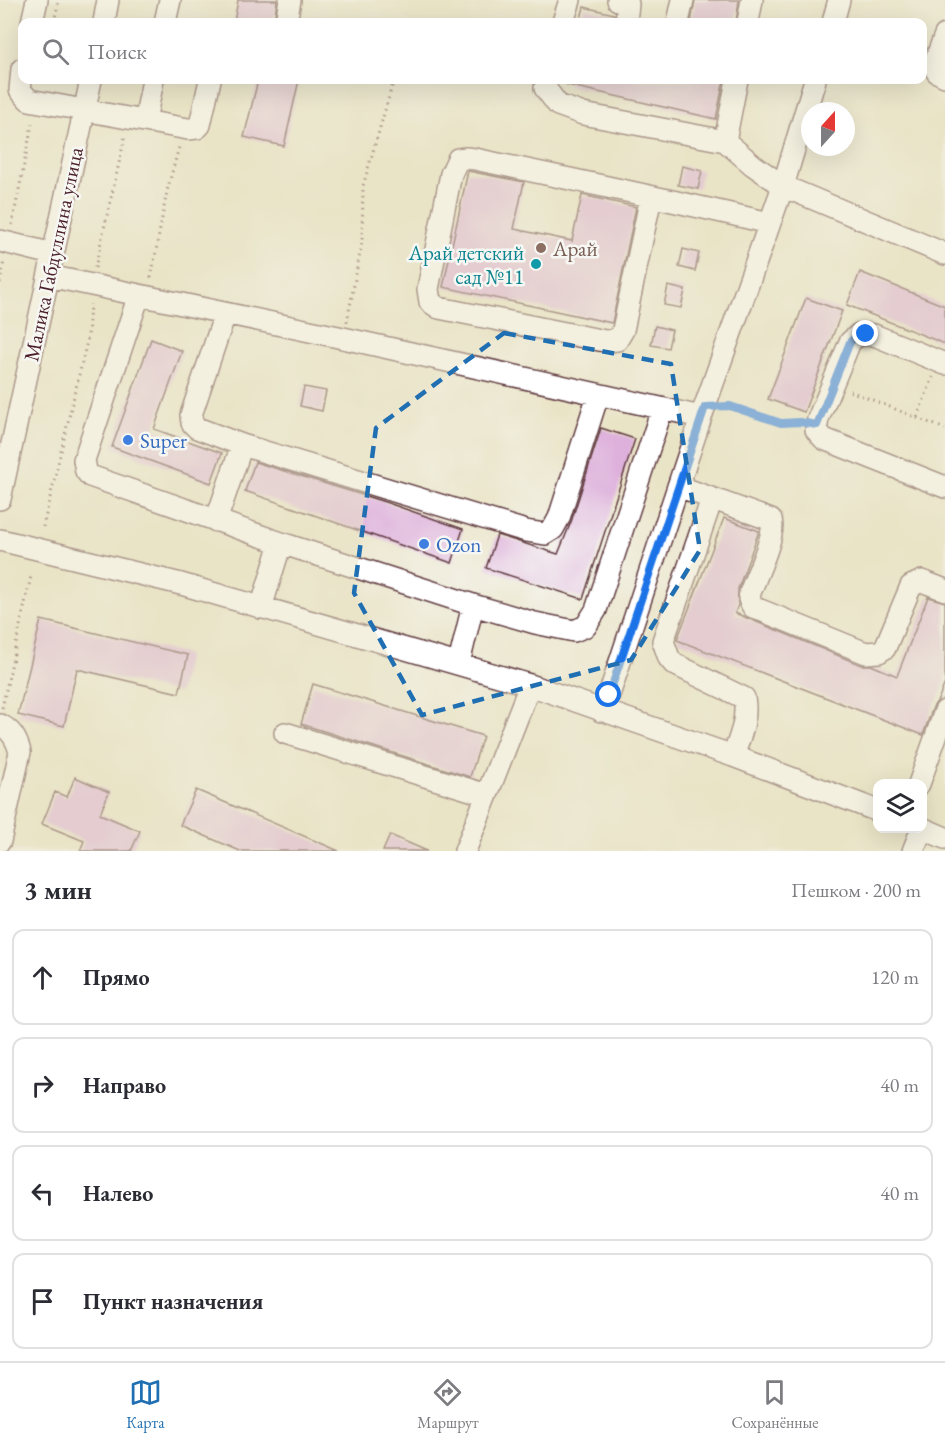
<!DOCTYPE html>
<html lang="ru">
<meta charset="utf-8">
<style>
:root{--surface:#fff;--page:#f2f2f3;--text:#2b2b33;--muted:#7c7c81;--line:#e1e1e2;--accent:#1f6fb2}
body{margin:0;font-family:"EB Garamond",serif;background:var(--page);color:var(--text)}
.controls{position:absolute;right:18px;bottom:18px;display:grid;overflow:hidden;border-radius:12px;box-shadow:0 6px 24px #0002}
.controls button{width:54px;height:54px;display:grid;place-items:center;padding:0;border:0;border-bottom:2px solid var(--line);background:var(--surface);color:var(--text);font:30px sans-serif}
.compass{position:absolute;left:801px;top:102px;width:54px;height:54px;border-radius:50%;background:var(--surface);box-shadow:0 6px 24px #0002;rotate:21deg}
.stop{position:absolute;width:18px;height:18px;margin:-14px;border:4px solid #1a73e8;border-radius:50%;background:#fff}
.stop.end{background:#1a73e8;border-color:#fff;box-shadow:0 2px 6px #0008}
.list{margin:0;padding:0;list-style:none}
h2{display:flex;justify-content:space-between;align-items:center;height:78px;margin:0;padding:0 24px;font-size:26px}
h2 small{font-size:20px;font-weight:400;color:var(--muted)}
.list li{display:grid;grid-template-columns:39px 1fr auto;gap:18px;align-items:center;box-sizing:border-box;height:96px;margin:0 12px 12px;padding:0 12px;border:2px solid var(--line);border-radius:12px}
.list b{display:block;font-size:22px;white-space:nowrap}
.list em{font-size:20px;font-style:normal;color:var(--muted)}
.icon{flex:none;width:33px;height:33px;fill:none;stroke:currentColor;stroke-width:2;stroke-linecap:round;stroke-linejoin:round}
.map{position:relative;flex:none;width:945px;height:851px;overflow:hidden}
.search{position:absolute;background:var(--surface);box-shadow:0 6px 24px #0002;left:18px;right:18px;top:18px;height:66px;display:flex;align-items:center;gap:15px;box-sizing:border-box;padding:0 21px;border-radius:12px;color:var(--muted);font-size:22px}
.sheet{height:510px;background:var(--surface)}
nav{display:flex;justify-content:space-around;align-items:center;box-sizing:border-box;height:84px;border-top:2px solid var(--line);background:var(--surface);font-size:16px;color:var(--muted)}
nav a{display:grid;justify-items:center;gap:3px}
nav .on{color:var(--accent)}
.map>svg:first-child{display:block}
</style>
<div class="map">
<svg width="945" height="851" viewBox="0 0 945 851">
<rect width="100%" height="100%" fill="#f6f6f2"/>
<filter id="ink" filterUnits="userSpaceOnUse"><feTurbulence type="fractalNoise" baseFrequency=".0167" numOctaves="2"/><feDisplacementMap in="SourceGraphic" scale="12" xChannelSelector="R" yChannelSelector="G"/><feConvolveMatrix kernelMatrix="1 2 1 2 8 2 1 2 1" color-interpolation-filters="sRGB"/></filter>
<filter id="wash" filterUnits="userSpaceOnUse"><feTurbulence type="fractalNoise" baseFrequency=".008" numOctaves="4" result="noise"/><feDisplacementMap in="SourceGraphic" scale="24" xChannelSelector="R" yChannelSelector="G"/><feGaussianBlur stdDeviation="1.35" result="paint"/><feColorMatrix in="noise" values="0 0 0 0 0 0 0 0 0 0 0 0 0 0 0 0 0 1.4 0 .05"/><feComposite in="paint" operator="in"/></filter>
<g filter="url(#wash)">
<rect width="100%" height="100%" fill="#eae4c7"/>
<g id="blocks">
<path fill="#deb0dc" d="M238,0H277L274,22H234Z
M695,0H739L736,22H691Z
M584,7L614,14V22H580Z
M258,80H299L284,146L244,137Z
M568,80H724L716,119L567,85Z
M682,166L702,171L698,189L678,185Z
M468,171L524,182L514,229L572,241L582,195L636,207L612,323L443,287Z
M683,249L699,253L695,271L679,267Z
M860,272L945,306V344L847,305Z
M668,286L685,290L681,308L664,305Z
M806,298L842,311L804,412L768,399Z
M655,326L672,330L668,348L651,345Z
M151,339L182,351L154,429L222,453L211,483L112,447Z
M304,387L326,391L322,411L300,406Z
M601,428L635,439L583,599L486,568L497,535L558,554L571,522Z
M255,462L385,502L463,529L452,563L245,491Z
M724,518L759,531L738,589V605L735,613L861,665H871L897,676L928,597L945,602V683L938,700L933,707L923,735L677,640Z
M41,620L188,655L179,693L77,669L64,726L18,715Z
M313,684L483,736L470,777L301,724Z
M75,777L109,792L100,814L140,831L131,851H80L84,841L42,824L55,792L67,797Z
M196,790L339,851H240L180,825Z
M390,835L427,851H383Z"/>
</g>
</g>
<g filter="url(#ink)">
<use href="#blocks" fill-opacity="0" stroke="#623d42" stroke-width="1.5"/>
<g fill="none" stroke-linecap="round" stroke-linejoin="round">
<g stroke="#623d42" stroke-width="24">
<path id="minor" d="M618,0L628,4L626,22
M32,22L37,0
M104,22L108,0
M165,22L170,0
M286,22L290,0
M563,22L570,0
M678,22L683,0
M748,22L752,0
M833,22L839,0
M945,35L934,64L937,72L945,76
M22,69L20,90L29,100L188,129L197,128L200,125L210,80
M547,80L545,88L558,105L583,114L725,141L753,165L783,186L945,254
M145,121L153,80
M725,141L737,80
M651,197L623,330L617,340L605,341L439,308L430,302L428,289L451,174L458,159L466,158L475,159C573,180 672,200 769,223
M0,241L53,254
M49,276L343,338L701,417
M139,295L84,460L86,471L90,476L281,543L473,605L459,663
M945,364L874,335L859,334L850,342L818,419L816,430L824,439L945,487
M242,445L526,531L545,534L553,529L559,518L598,395
M678,486L771,520C777,533 755,578 750,593L749,599L753,607L866,653L879,652L885,648L911,586L922,581L945,590
M0,499L91,80
M712,499L663,641L669,658L674,664L744,698C748,719 740,737 733,756
M216,521L242,445L197,428L192,423L191,415L225,314
M0,540L181,584L530,685L733,756L878,811
M473,605L535,623L574,631L586,626L596,610L662,409
M261,608L281,543
M601,711L609,695L701,417L783,186L815,80
M0,725C12,730 17,740 20,752L0,841
M285,733L487,795
M919,784L945,711
M922,828L945,838
M465,851L530,685
M913,851L922,828"/>
</g>
<path stroke="#623d42" stroke-width="3" stroke-dasharray="1.5 4.5" stroke-linecap="butt" d="M54,22L59,0
M12,225L33,119
M95,268L125,137
M151,278L167,191L179,147
M0,283L4,261
M347,322L362,242L363,186L392,86L386,80
M850,391L945,429
M726,406L781,423L800,422
M917,417L933,377
M43,527L88,337L90,304
M2,708L31,576"/>
<use href="#minor" stroke="#fff" stroke-width="21"/>
</g>
</g>
<g fill="none" stroke-linecap="round" stroke-linejoin="round" filter="url(#ink)">
<path stroke="#1a73e8" stroke-width="8" d="M609,695L705,407L730,406L781,423L800,422L817,425L850,342L859,334H866"/>
</g>
<path d="M0 0H945V851H0ZM504,333L671,364L700,550L631,660L422,715L354,593L376,428Z" fill="#eae4c7" fill-opacity=".55" fill-rule="evenodd"/>
<path fill="none" stroke="#1f6fb2" stroke-width="4.5" stroke-dasharray="12 8" stroke-linejoin="round" d="M504,333L671,364L700,550L631,660L422,715L354,593L376,428Z"/>
<circle fill="#8d6e63" stroke="#f6f6f2" stroke-width="2" cx="541" cy="248" r="6"/>
<circle fill="#0f9aa8" stroke="#f6f6f2" stroke-width="2" cx="536" cy="264" r="6"/>
<g fill="#3f7fe0" stroke="#f6f6f2" stroke-width="2">
<circle cx="128" cy="440" r="6"/>
<circle cx="424" cy="544" r="6"/>
</g>
<g text-anchor="middle" dominant-baseline="central" stroke-width="5" stroke-linejoin="round" paint-order="stroke">
<g font-size="21" fill="#785e54" stroke="#f6f6f2" text-anchor="start">
<text x="553" y="248">Арай</text>
</g>
<g font-size="21" fill="#0d838f" stroke="#f6f6f2" text-anchor="end">
<text x="524" y="252">Арай детский<tspan x="524" dy="24">сад №11</tspan></text>
</g>
<g font-size="21" fill="#4a1f2b" stroke="#f6f6f2">
<text transform="translate(53 254) rotate(-78)">Малика Габдуллина улица</text>
</g>
<g font-size="21" fill="#366cbe" stroke="#f6f6f2" text-anchor="start">
<text x="140" y="440">Super</text>
<text x="436" y="544">Ozon</text>
</g>
</g>
</svg>
<div class="controls">
<button><svg class="icon" aria-label="layers" viewBox="0 0 24 24"><path d="M12 4l9 5-9 5-9-5zM3 14l9 5 9-5"/></svg></button>
</div>
<svg class="compass" viewBox="-18 -18 36 36"><path d="M0-13l5 13h-10z" fill="#e53935"/><path d="M0 13l5-13h-10z" fill="#7c7c81"/></svg>
<div class="stop" style="left:609px;top:695px"></div>
<div class="stop end" style="left:866px;top:334px"></div>
<div class="search"><svg class="icon" aria-label="search" viewBox="0 0 24 24"><circle cx="10" cy="10" r="6"/><path d="M15 15l6 6"/></svg>Поиск</div>
</div>
<section class="sheet">
<h2>3 мин<small>Пешком · 200 m</small></h2>
<ul class="list">
<li><svg class="icon" aria-label="ahead" viewBox="0 0 24 24"><path d="M12 20V5M6 11l6-6 6 6"/></svg><div><b>Прямо</b></div><em>120 m</em></li>
<li><svg class="icon" aria-label="right" viewBox="0 0 24 24"><path d="M7 20v-9h11M14 6l5 5-5 5"/></svg><div><b>Направо</b></div><em>40 m</em></li>
<li><svg class="icon" aria-label="left" viewBox="0 0 24 24"><path d="M17 20v-9H6M10 6l-5 5 5 5"/></svg><div><b>Налево</b></div><em>40 m</em></li>
<li><svg class="icon" aria-label="arrive" viewBox="0 0 24 24"><path d="M6 21V4h12l-3 4 3 4H6"/></svg><div><b>Пункт назначения</b></div></li>
</ul>
</section>
<nav>
<a class="on"><svg class="icon" aria-label="map" viewBox="0 0 24 24"><path d="M3 6l6-2 6 2 6-2v14l-6 2-6-2-6 2zM9 4v14M15 6v14"/></svg>Карта</a>
<a><svg class="icon" aria-label="directions" viewBox="0 0 24 24"><path d="M12 3l9 9-9 9-9-9zM9 14v-3h6M13 9l2 2-2 2"/></svg>Маршрут</a>
<a><svg class="icon" aria-label="saved" viewBox="0 0 24 24"><path d="M7 4h10v16l-5-4-5 4z"/></svg>Сохранённые</a>
</nav>
